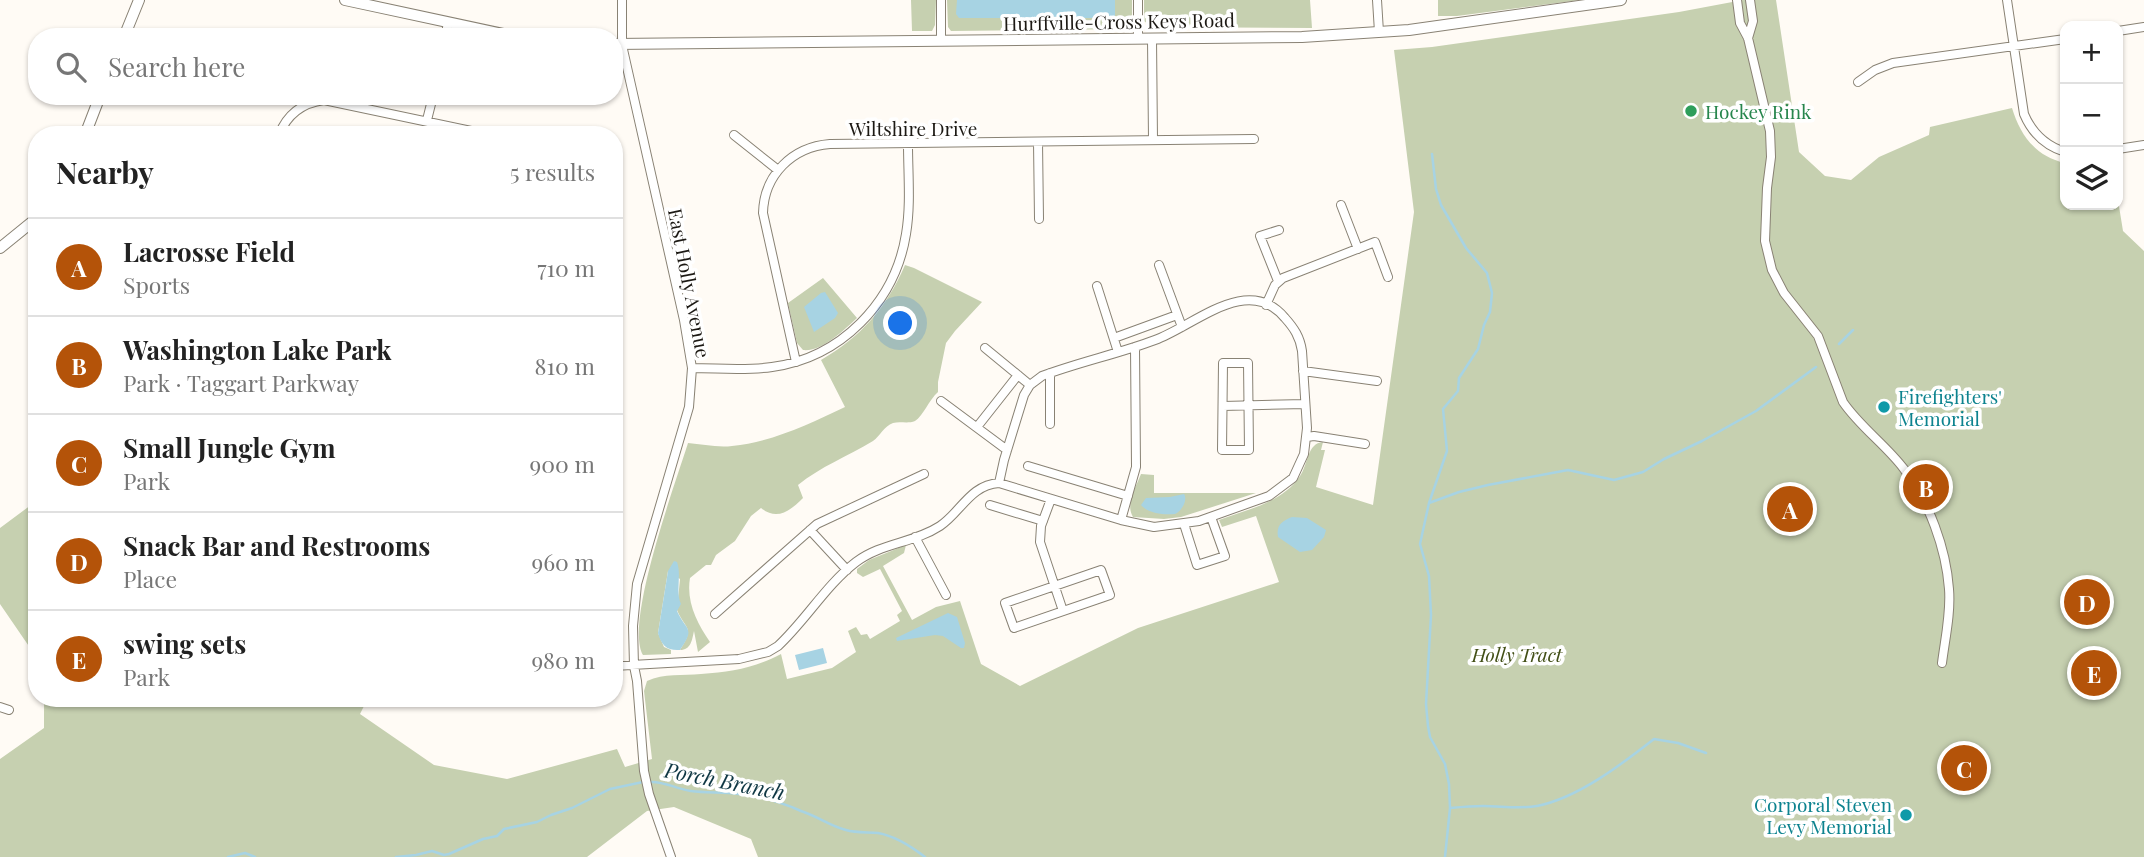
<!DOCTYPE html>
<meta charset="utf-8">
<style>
:root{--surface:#fff;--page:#f2f2f2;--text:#222;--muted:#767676;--line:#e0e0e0;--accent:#b45309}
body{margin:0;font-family:"Playfair Display",serif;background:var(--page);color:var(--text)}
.controls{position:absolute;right:21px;top:21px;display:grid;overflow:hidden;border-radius:14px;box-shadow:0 2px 5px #0004}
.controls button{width:63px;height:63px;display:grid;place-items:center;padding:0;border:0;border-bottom:2px solid var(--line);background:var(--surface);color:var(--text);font:35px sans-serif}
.you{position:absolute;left:901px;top:324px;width:24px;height:24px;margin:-18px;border:5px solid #fff;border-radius:50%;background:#1a73e8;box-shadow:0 0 0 10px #1a73e833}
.badge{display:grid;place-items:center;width:46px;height:46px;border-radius:50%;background:var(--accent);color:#fff;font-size:23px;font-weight:700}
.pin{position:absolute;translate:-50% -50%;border:4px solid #fff;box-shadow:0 2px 7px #0006}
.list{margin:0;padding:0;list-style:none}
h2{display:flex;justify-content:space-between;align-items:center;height:91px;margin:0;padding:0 28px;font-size:30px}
h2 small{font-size:23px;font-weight:400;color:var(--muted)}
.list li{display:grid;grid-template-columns:46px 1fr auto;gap:21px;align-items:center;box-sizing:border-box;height:98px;padding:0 28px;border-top:2px solid var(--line)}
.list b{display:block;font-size:26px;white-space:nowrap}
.list p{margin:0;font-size:23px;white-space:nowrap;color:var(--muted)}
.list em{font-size:23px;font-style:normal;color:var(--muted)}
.icon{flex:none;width:38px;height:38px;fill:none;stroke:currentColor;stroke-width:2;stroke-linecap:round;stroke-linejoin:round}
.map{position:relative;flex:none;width:2144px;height:857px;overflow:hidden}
.search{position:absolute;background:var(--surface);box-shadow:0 2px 5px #0004;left:28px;top:28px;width:595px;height:77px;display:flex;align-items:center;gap:18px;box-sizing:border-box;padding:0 24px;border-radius:28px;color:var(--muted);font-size:26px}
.panel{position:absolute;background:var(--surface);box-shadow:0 2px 5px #0004;left:28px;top:126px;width:595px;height:581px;border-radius:28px}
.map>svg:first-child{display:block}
</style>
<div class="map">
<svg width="2144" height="857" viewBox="0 0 2144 857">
<rect width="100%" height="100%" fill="#fffbf5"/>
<path fill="#c6d0b0" d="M911,0H936L935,25L932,31H912Z
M947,0H1132V21L1129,29L951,31L948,27Z
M1144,0H1310L1312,28L1152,27L1144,21Z
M1438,0H1580L1457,16H1438Z
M1743,0H1776L1799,152L1825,176L1851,180L1879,157L1929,135L1930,127L2012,108C2020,135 2036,157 2065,163V205H2118V200L2123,231L2144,251V857H758L751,839L674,807L647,811L587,857H0V759L44,728V698H368L360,714L434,765L507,779L617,749L625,767L652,759L644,691L647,681C664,673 683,676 701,674C731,672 754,668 781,654L787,679L832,668L856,652L848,631L856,627L861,635L867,634L870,639L900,621L897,615L902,611L880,569L863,577L857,573V569L869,560L906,545L904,553L883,566L912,620L936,607L960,601L981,664L1020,686L1138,628L1279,582L1256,516L1222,527L1219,520C1248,509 1282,503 1300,476C1308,465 1307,443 1323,442L1321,450H1325L1316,487L1373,505L1414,212L1394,50L1432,47L1679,12Z
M905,265L914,268L982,302L955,331L946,343L938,382V392C929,400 923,416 915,421C908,424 900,421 893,423C884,426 880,436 873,441C848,456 820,467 798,485L803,498C790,511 777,521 761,508L751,516L735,541L716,555L711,565H706L690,578C686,602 697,623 710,642L698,652L694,631C692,640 691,650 680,650C695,626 686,631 677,610L680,579L668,571L658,633L664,647L671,650V654L643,655C624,623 676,482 688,443C702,444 718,448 732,446C772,442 809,424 845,407L821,360C861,337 887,307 905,265Z
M823,278L857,318C844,330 822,352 803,350L797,343L788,303Z
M1141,474L1154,475V493H1256L1181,517L1164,519L1133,517C1125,504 1136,487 1141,474Z
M35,502L37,504V658L0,604V528Z"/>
<path fill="#a7d3e3" d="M957,0H1115V18H959L956,14Z
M825,292L838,313L835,318L814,332L804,307L821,293Z
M1184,494C1188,500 1182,511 1175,514C1164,515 1149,514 1141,505L1146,498L1170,497Z
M1292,517L1307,518L1326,530L1324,537L1312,550L1300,552L1278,537C1276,525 1282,521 1292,517Z
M674,561L677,562C682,576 675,591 681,604L677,611C686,631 696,627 680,650C667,651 661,645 658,633L668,571Z
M948,613L957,617L965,643L964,648H961L943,636L935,635L897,641L896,638Z
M823,648L827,663L799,670L795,655Z"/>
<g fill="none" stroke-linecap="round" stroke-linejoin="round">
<path stroke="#a7d3e3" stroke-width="2.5" d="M1432,154L1436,189L1441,205L1466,248L1487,273L1492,293L1490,312L1484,325L1478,349L1459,378L1458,391L1443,409L1447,451L1429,503L1420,544L1429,576L1431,615L1426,704L1428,726L1430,737L1445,764L1449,784L1450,808L1445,857
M1839,344L1853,330
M1429,503L1459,492L1488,485L1568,470L1614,480L1643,472L1664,459L1702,441L1756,411L1816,367
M650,782C664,781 676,789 691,791C707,793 723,792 739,794C759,796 783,803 801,811C817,816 830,826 846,830C856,833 867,832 878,833C895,836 912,847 925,857
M1450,808C1461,807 1472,806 1483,806C1501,806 1520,809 1537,806C1578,798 1622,764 1654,739L1678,743L1706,753
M228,857L245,853L255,857
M396,857L416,855L432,851L444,855L449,854L483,839L497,836L504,829L537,822L551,815L572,808L610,789L643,782"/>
<g stroke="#898274" stroke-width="10">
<path id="minor" d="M622,0V45L684,320L692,368L689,407L637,584L633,626L634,666L637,681L644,771L649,794L671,857
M941,0V41
M1138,0V39
M1377,0L1379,32
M1737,0L1740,23L1748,38L1770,131L1771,157L1767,188L1765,241L1772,270L1784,293L1818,336L1843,402C1860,427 1886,445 1904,469C1929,502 1946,548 1949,589C1951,613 1945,639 1942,663
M2007,0L2024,114C2032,133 2046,146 2065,152
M2118,31L2144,27
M445,37L448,23
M1748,38L1753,21L1750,0
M1152,39L1153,140
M1858,82L1875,70L1893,63L2065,39
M427,120L433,96
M279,135C287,114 302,103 324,100L490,135
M734,135L778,170
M1038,142L1039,219
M2118,149L2144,145
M1341,205L1358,249
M1159,265L1182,327
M1278,281L1260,236L1279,230
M1097,286L1118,352
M1266,305L1275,285L1283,278L1375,242L1388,277
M1114,338L1177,315
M985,348L1030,385
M796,362L763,213C764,175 792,147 830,144L1254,139
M1223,363H1248L1249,450H1222Z
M692,368C718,368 745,371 772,367C840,358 895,303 906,234C911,205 908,174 908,144
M1303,371L1377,381
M1050,373V424
M941,401L1007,450
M1223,406L1305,404
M977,427L1018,375
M1307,437L1314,436L1365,444
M1028,466L1128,496
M1051,499L1041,526L1040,542L1063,611
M990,505L1043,521
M1121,520L1136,467L1135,347
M1184,524L1197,565L1225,556L1211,517
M810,530L847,570
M915,537L946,595
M1101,570L1110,595L1014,628L1005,603Z
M715,614L817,524L924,474
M614,666L739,659L768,652L778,646C806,620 826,585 856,562C881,543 914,543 940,526C961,512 970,485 999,483L1004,460L1024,395L1030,385L1042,376C1079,362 1118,354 1155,340C1194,326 1248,273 1285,318C1294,328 1300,337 1302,351L1307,428L1304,454L1293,478L1269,496L1199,521L1154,527L1121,520L999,483
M0,707L9,710"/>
</g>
<g stroke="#898274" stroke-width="12">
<path id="major" d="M345,0L517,37
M124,37L139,0
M614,44L1302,37L1409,30L1621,0
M85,135L100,96
M0,248L37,218"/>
</g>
<use href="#minor" stroke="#fff" stroke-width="8"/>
<use href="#major" stroke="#fff" stroke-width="10"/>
</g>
<circle fill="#2e9e5b" stroke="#fff" stroke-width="2.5" cx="1691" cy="111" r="7"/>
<g fill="#0f9aa8" stroke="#fff" stroke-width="2.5">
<circle cx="1884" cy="407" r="7"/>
<circle cx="1906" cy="815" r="7"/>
</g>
<g text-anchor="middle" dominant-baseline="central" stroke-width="7" stroke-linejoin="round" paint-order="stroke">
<g font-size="19" fill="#1c1914" stroke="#fff">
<text transform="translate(1119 21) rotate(-1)">Hurffville-Cross Keys Road</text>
<text x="913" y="128">Wiltshire Drive</text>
<text transform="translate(690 283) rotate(79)">East Holly Avenue</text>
</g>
<g font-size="19" fill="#27864d" stroke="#fff" text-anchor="start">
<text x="1705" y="111">Hockey Rink</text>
</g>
<g font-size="19" fill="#0d838f" stroke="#fff" text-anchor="start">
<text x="1898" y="396">Firefighters'<tspan x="1898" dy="22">Memorial</tspan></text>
<text x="1892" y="804" text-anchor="end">Corporal Steven<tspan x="1892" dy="22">Levy Memorial</tspan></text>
</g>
<g font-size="19" font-style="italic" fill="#424f16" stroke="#fff">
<text x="1517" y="654">Holly Tract</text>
</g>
<g font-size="21" font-style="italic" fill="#0f3744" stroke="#fff">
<text transform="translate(725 780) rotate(11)">Porch Branch</text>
</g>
</g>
</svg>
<div class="controls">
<button>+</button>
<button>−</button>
<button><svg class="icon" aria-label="layers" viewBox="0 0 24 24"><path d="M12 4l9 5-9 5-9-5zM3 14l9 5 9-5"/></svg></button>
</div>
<div class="you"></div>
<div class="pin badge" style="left:1790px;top:509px">A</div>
<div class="pin badge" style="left:1926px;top:487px">B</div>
<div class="pin badge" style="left:1964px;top:768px">C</div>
<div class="pin badge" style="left:2087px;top:602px">D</div>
<div class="pin badge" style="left:2094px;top:673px">E</div>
<div class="search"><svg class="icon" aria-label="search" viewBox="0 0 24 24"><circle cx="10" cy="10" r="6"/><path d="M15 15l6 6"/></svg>Search here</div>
<section class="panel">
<h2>Nearby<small>5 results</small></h2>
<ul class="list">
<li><span class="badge">A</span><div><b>Lacrosse Field</b><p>Sports</p></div><em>710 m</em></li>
<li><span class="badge">B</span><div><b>Washington Lake Park</b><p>Park · Taggart Parkway</p></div><em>810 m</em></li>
<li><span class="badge">C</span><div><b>Small Jungle Gym</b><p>Park</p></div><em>900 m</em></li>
<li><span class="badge">D</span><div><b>Snack Bar and Restrooms</b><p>Place</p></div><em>960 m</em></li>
<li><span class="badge">E</span><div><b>swing sets</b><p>Park</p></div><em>980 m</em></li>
</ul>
</section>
</div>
